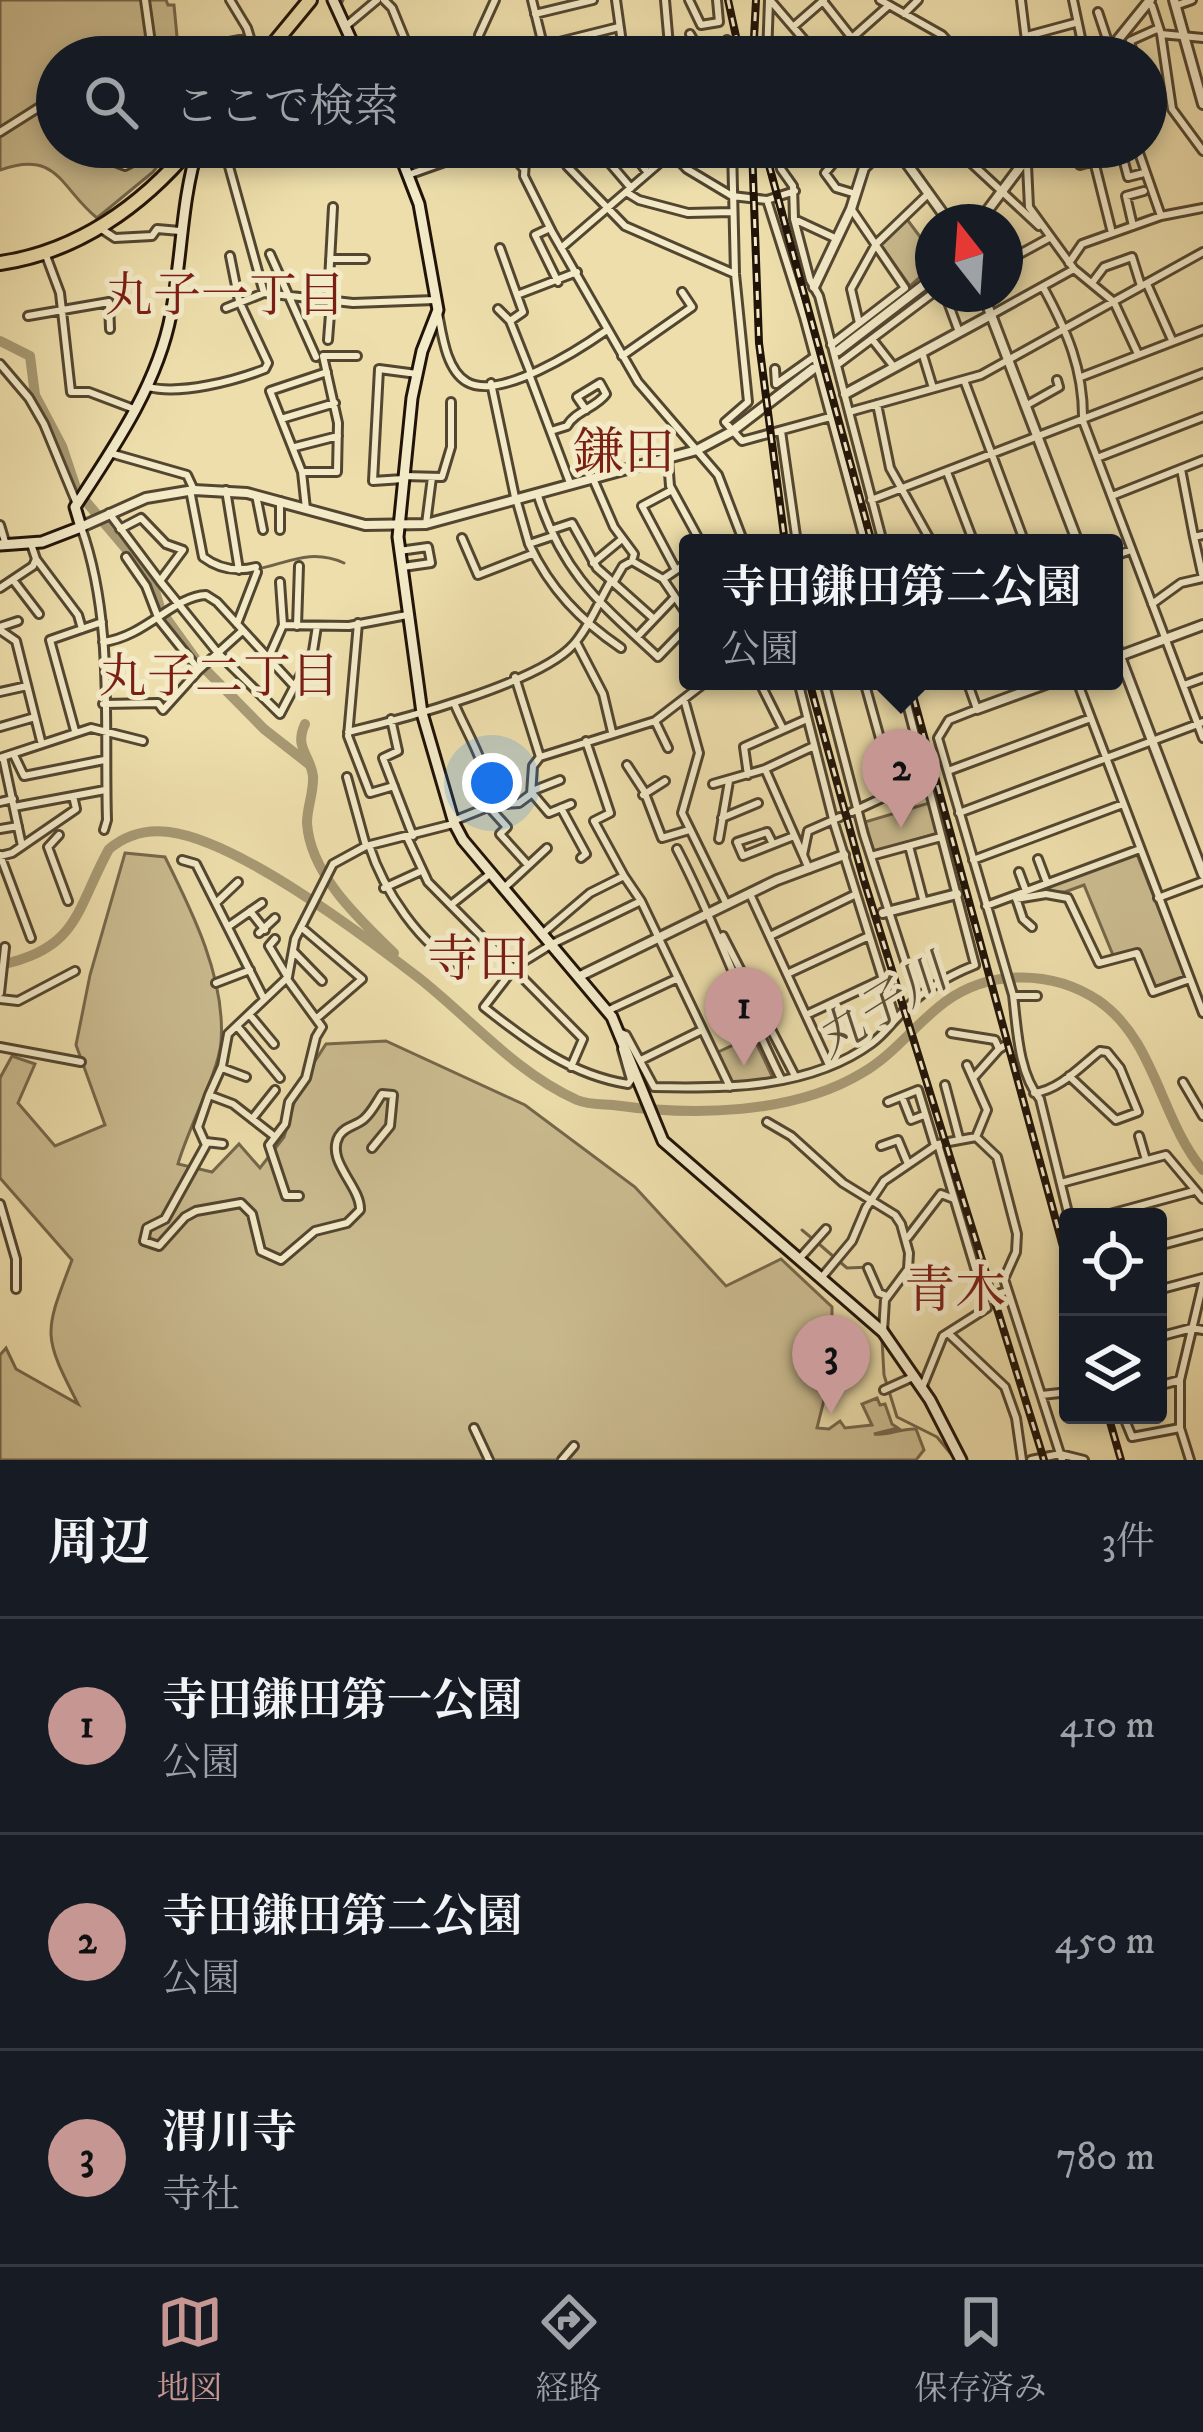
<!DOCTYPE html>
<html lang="ja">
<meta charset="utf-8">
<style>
:root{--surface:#171b24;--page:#242831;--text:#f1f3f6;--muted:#9ea1a6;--line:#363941;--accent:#c59692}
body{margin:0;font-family:"IM FELL DW Pica","Noto Serif JP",serif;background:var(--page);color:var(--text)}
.controls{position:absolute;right:36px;bottom:36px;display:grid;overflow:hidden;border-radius:12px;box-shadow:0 6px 18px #0003}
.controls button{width:108px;height:108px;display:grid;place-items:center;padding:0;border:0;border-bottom:3px solid var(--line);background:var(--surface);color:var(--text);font:60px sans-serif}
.compass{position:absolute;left:915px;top:204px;width:108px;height:108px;border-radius:50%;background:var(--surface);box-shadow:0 6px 18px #0003;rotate:343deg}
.you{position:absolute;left:492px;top:783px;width:42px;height:42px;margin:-30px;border:9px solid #fff;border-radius:50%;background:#1a73e8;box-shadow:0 0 0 18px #1a73e833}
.badge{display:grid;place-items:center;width:78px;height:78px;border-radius:50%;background:var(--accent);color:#111;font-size:39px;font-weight:700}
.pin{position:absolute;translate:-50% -99px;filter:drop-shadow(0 3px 6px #0008)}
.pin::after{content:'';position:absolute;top:63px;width:42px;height:36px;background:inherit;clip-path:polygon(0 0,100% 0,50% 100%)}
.popup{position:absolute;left:679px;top:534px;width:444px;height:156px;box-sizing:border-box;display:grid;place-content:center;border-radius:12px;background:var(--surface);filter:drop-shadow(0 3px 9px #0005);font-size:39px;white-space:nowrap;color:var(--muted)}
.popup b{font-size:45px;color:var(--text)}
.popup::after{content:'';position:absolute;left:50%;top:100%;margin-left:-24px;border:24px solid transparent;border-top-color:var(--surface)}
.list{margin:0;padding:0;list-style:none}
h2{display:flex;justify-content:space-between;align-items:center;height:156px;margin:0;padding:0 48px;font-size:51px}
h2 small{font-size:39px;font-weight:400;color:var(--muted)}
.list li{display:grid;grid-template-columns:78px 1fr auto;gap:36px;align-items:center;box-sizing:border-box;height:216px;padding:0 48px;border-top:3px solid var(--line)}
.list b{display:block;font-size:45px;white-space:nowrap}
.list p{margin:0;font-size:39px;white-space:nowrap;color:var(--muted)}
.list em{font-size:39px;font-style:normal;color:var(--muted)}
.icon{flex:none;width:66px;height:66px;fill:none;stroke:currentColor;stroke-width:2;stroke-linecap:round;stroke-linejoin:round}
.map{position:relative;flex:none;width:1203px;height:1460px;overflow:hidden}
.search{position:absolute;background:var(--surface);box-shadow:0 6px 18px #0003;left:36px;right:36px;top:36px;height:132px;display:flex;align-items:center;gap:30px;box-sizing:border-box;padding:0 42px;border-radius:66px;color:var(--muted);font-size:45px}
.sheet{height:804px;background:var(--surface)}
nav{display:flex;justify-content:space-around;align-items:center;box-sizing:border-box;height:168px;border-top:3px solid var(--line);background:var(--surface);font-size:33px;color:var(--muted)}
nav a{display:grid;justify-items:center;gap:6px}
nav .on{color:var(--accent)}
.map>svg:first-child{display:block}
</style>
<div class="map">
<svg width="1203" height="1460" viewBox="0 0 1203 1460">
<rect width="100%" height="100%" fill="#eddeab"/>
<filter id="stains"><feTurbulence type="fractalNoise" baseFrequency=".00167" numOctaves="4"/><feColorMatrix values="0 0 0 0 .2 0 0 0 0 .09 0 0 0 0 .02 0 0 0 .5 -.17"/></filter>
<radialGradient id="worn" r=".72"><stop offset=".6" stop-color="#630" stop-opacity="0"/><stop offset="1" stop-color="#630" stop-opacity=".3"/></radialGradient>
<path fill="#cabb8f" stroke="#75674b" stroke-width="3" d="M0,0H166L168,5H174L178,47L184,57H57V147H172L153,172L97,218C60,188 58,149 0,170Z
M906,218L933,254V265L910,286L880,244Z
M929,803L938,833L874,852L865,822Z
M1136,852L1186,977L1153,989L1138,950L1113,955L1084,885L1065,892H1033Z
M125,853L165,857C192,911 226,979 221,1042C219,1071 187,1131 178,1164L212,1172L239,1144L260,1168L284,1137L299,1086L326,1044L386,1041L525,1105L635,1187L726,1286L781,1259L832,1307V1368L817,1428L829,1429L840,1421L845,1428L872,1425L862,1404L877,1398L880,1405L885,1404L892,1424L898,1428L874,1434C890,1436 900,1428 916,1429L924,1450L916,1460H0V1355L6,1348L16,1369L78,1404C42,1334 44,1334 72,1260L0,1178V1078L12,1056L35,1064L18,1103L55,1146L105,1125L76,1045L90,975Z
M753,1036L773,1078L730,1084L716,1053Z"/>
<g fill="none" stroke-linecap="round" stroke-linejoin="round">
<path stroke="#716348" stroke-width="3" d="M342,2L343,0
M237,572C279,570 304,545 344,563
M802,1230L814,1240
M819,1244L834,1257
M840,1262L847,1268L871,1267L882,1291
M882,1339L884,1375L897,1417L937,1437L951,1454"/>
<path stroke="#a79973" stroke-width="10" d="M0,341L30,356L35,395L62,446L77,491L133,557L155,591L161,611L197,661L264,729L310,765
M305,724C294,748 310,754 313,776C314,792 307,807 307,823C310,874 359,919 394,953
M0,965C79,949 76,909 109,849C126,835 147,829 169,832C239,841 362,934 419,978C472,1020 515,1072 577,1100C589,1105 601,1104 613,1105C692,1116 792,1115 862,1073C895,1054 915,1024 945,1002C990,969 1053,970 1099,1001C1156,1041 1160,1119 1203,1170"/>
<path stroke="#cec092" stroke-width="6" stroke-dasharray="6 3" stroke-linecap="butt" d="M870,916L883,913"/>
<g stroke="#534630" stroke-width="12">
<path id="minor" d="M145,0L153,57
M230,0L247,28L256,57
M384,0L392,8L412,57
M532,0L546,57
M616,0L624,57
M665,0L670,57
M689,0L701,25L719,22L717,0
M770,0L818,56
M822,0L867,57
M880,0L942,35L962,57
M1021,0L1028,57
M1073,0L1084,52
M1148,3L1152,6L1161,34L1172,109L1203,151
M1175,6L1192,0
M1098,12L1110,48
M535,14L593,0
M904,14L918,0
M346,26L377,0
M793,27L824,0
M1161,34L1203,38
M1027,36L1075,23
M727,40L732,57
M214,45L250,38
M543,46L619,27
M477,57L479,35L495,0
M682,57L699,50L690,34
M767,57L769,0
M818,57L852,38L888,6
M941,57L953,46
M1068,57L1095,47L1111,49L1112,57
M1134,57L1130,41L1159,28
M0,132L57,96
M103,147L112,161L125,166L139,159L146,147
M505,147L524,169
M526,147L524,176L552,232L638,382L718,475L744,543
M596,147L631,188
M628,147L648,173
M666,147L687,169L732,196L767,200L795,191
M732,147L735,274L748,402L725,422L742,441L830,417
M776,147L781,169L793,186L794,219L837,239
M847,147L825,173L836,188L856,194
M850,147L866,165
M954,147L1039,226
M1009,147L1027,165L1029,207L1074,269L1114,302L1138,354
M1074,147L1080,165L1094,161L1112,233
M1120,147L1128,177L1144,173
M1137,147L1161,216
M195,159L225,152L264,293
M795,159L805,147
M404,163L413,157L410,147
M567,166L625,226L735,274
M408,175L487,147
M626,192L639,200L688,213L732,212
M767,200L804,317L865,543
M794,219L810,280L819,296L883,543
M1133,226L1126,196L1144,191
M100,228L115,238L152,236L157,229L180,231
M550,228L535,235L558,282
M500,248L523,312L510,321
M561,248L670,154
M45,253L60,293L71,392H89L134,409
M270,254L316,357
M330,259H365
M1005,262L1049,238
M1069,263L1082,244L1161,216L1203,208
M1092,283L1104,267L1132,257L1141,286
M1147,284L1172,340
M1043,287C1067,331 1084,370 1083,421L1203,738
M945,294L959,332
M517,295L577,272
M328,299L333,207
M226,308L264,293L353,303L435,300
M498,309L510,321L531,374
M438,313C442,334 446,370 467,382C500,401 580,349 607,330
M991,315L1074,269
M28,316L109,302L110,329
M859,323L851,289L876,244L928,194
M872,339L894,367
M328,340L331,301
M831,345L905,288L852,210
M922,352L933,388
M622,356L692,307L682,292
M0,364L29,398L44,424L77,504
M837,365L933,293
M775,369L776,384L814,357
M529,374L570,483
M1081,377L1203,330
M964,380L1025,543
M491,383L516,502
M148,387C181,395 234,381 265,369L268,363L239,301L230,256
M877,404L890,468L932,543
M1027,405L1059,387L1057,380
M849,412L981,375L1203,252
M281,419L335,403
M551,431L567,426C575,411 596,408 606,394L600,383L577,397L586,410
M781,431L797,543
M295,447L338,436
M110,453L187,475L194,490
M1097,458L1203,417
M668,460L670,486L701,543
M1181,469L1194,537L1203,535
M302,472H337L338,423L323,356H357
M947,472L974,543
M404,476L442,477L451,447V402
M403,479L373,481L379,369L417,374
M594,481L614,527L634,554L632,561
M190,490L203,557C219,569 237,572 256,567
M226,490L239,570
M672,490L642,506L676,570
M256,495L263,530
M538,496C563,574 600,603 658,657L688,626
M1112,496L1203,460
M871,500L1203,373
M517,502L529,544
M306,509L302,472L270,391L327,372
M109,513L160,581L183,550L166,544L141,518L120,529
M426,524L432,477
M0,525L6,545
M81,527C114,619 104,724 107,820L104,830
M280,530V501
M551,530L572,523L597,568L654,619
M553,536L529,544C550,589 580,620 621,648
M1194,537L1203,578
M462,538L478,575L532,554
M731,543L743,538
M399,551L428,547L431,563L403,567
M1114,556L1131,550
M36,559L78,615L82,629
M593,563L622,539
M663,579L688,616
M13,580L39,614
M160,581L218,653L280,714L313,651L317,626
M613,583L623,566L632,561L663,579L682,566
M0,588L33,566L36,559L31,544
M1152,604L1181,583L1203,578
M358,623L348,736L370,793L394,786
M237,624L257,572
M283,625L349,626L407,615
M297,626L299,566
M0,627L18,621
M0,630L16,641L41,741
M637,637L675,597
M103,642C145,637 174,596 206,595L217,602L295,687
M576,642L603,694L612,732
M268,659L283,625L280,582
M199,670L241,632
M515,677L540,757
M759,681L783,729
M798,681L834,823L895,1018
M824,681L864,835L917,998
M864,681L895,792
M967,681L977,709L949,720L938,738L1013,995C1017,1027 1018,1073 1040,1099L1069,1217
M1077,681L1203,1013
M1184,685L1203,678
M0,692L27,686
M684,699L699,753L682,813L727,905
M103,704L158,703L163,710L199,670L159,620L146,586L126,557
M455,705C467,734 494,775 488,806L507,827L500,834L528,865
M391,719L398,751L383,758L413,836
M655,721L668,748
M0,727L35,717
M75,731L50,640L102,622
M348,732C399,720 539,683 573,645C588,629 599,601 611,581
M14,755L24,776L104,760
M3,757L22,846
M0,758L91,728L143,741
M627,765L644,791L662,838L689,830
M765,769L803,855
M948,771L1091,718
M748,775L744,747L807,719
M347,777L366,846
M713,784L765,769L814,746
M532,791L560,780
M532,793L549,813L571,804
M643,795L665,781
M0,802L13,799
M14,807L105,790
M561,808L586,854L581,858
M852,812L927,777
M959,813L1203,722
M722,818L758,803
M453,821L493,805L519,803L531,794L533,766L540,757L655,721L707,681
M0,829L18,826
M59,835L48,847L68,901
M407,837L428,882L583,1039L571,1067
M719,839L729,781
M773,844L767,832L737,842L743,856L794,836
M369,845C383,889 420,947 463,967
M909,846L924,903
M677,849C716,924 743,1003 781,1079
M0,855L31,938
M0,856L12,853L76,809L73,796
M871,856L941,837
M1038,859L1047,883
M182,860L196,864L263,997
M973,860L1123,804
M809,869L803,855L808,831L840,817
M1019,872L1026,891
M624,876L641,901
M384,888L419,872
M504,888L547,848
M750,894L829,1065
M1016,898L1023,919L1032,927
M1158,898L1203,881
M1016,899L1046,894L1068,898L1099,963L1137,953L1153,992L1190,979
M217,902L238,882
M452,904L491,873
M986,906L1140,849
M250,911L265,930
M229,926L262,903
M301,927L362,979L317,1018
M259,933L275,918
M543,933L590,893L624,876L594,821L610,813L586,741
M723,936L795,1076
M770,936L856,894
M275,939L269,946L287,976
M293,951L322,981
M787,974L869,936
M287,979L322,1027L316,1037L306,1078L289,1102L285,1124L269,1145L286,1196H299
M216,983L250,970
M0,993L5,947
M1014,996H1037
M0,999L18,1001L75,971
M607,1011L678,978
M249,1014L274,1044
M806,1015L883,979
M237,1026L280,1078
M621,1033L626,1035L654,1087C727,1089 811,1088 872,1043C883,1035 890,1025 898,1017C919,992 945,977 975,965L901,681
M951,1033L995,1040L999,1049L1004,1046
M0,1047L81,1062
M622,1049L631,1080L628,1084C571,1075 528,1042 484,1007L515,967L552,944L641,901L730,1087
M641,1060L702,1030
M967,1065L987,1110L976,1137
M222,1068L246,1077
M975,1076L999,1049
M1183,1082L1203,1116
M945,1085L959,1138
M1034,1093C1059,1090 1080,1067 1100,1051L1107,1052L1120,1068L1138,1112L1116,1120L1069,1076
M209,1095L222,1066L228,1034L288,977L295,939L333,864L366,846L453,824
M902,1097L911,1120L924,1115
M888,1102L918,1090L935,1146
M252,1119L275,1090
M767,1122L791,1136L843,1183L895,1215L901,1224L909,1253L908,1269L885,1300L883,1332
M274,1136L233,1104L209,1095L198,1127L206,1145L165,1219L147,1228L144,1241L159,1246L185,1217L196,1211L241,1203L252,1214L261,1251L281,1260L315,1231L347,1223L360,1210C361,1186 325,1161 339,1136C345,1126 356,1126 364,1119C372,1112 376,1103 382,1094L393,1095L390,1126L372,1148
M1139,1136L1146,1160
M206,1142L223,1144
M881,1146L898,1140L908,1164
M1061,1183L1166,1155L1203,1199
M0,1204L16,1259V1289
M1099,1217L1194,1191
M908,1237L941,1194L954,1199
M1158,1246L1203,1234
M800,1258L826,1229
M868,1268L879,1293L887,1296
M822,1277L852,1241L866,1208L884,1181L938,1144L976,1137L997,1157L1017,1234L1016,1252L1004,1279L1062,1460
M1158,1290L1203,1278
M984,1298L1007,1291
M948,1333L1005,1387L1016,1418L1022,1460
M1158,1337L1192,1328L1203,1330
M1158,1386L1180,1380
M922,1388L943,1336L987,1308L938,1144
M884,1390L915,1376
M1042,1395L1068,1392
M1123,1415L1132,1437L1180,1428L1190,1460
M474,1428L489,1460
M1180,1428V1380L1203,1283
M562,1460L574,1446
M1031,1460L1060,1454L1084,1460"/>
</g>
<g stroke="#534630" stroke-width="14">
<path id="tertiary" d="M1174,0L1203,104
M1104,57L1150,0
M895,147L949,222
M979,222L1035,147
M814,287L851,209L864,168L885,147
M983,294L1078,543
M838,351L933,278
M845,394L991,315
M81,527L146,498L194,490L247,493L365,525L426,524L697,450L731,432L813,369
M1114,641L1203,874
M1114,658L1203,625
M977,709L1054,681
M883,913L957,894
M580,976L777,880L844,855"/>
</g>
<g stroke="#201307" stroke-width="15">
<path id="secondary" d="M333,0L359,57
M397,147L419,204L438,310L422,351L412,398L398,537L422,713L454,823L463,840L612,1017L663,1141L883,1332L930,1400L961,1460
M0,545L42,542L81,527L75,507C113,449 158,384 171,314C182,259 181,201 198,147"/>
</g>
<g stroke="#201307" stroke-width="18">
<path id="trunk" d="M263,57L310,0
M0,263C77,252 142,206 191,147"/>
</g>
<use href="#minor" stroke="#f3eac8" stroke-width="6"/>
<use href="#tertiary" stroke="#f3eac8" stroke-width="8"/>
<use href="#secondary" stroke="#f3eac8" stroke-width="9"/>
<use href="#trunk" stroke="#eddeab" stroke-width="12"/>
<g stroke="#201307" stroke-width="8">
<path id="rail" d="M728,0L739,50
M753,57L756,0
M752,147L759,343L785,543
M764,147L872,543
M809,681L863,877L1044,1460
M909,681L1068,1265
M1108,1415L1121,1460"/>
</g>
<use href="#rail" stroke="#f3eac8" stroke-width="3" stroke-dasharray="9" stroke-linecap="butt"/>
</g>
<g text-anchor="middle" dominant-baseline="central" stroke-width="10" stroke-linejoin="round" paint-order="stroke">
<g font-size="48" fill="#7a1f14" stroke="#f3eac8">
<text x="225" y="297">丸子一丁目</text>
<text x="219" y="678">丸子二丁目</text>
</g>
<g font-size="48" font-style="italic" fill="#5d4f38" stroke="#f3eac8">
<text transform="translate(882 1008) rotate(-32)">丸子川</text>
</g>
<g font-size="51" fill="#7a1f14" stroke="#f3eac8">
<text x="624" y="454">鎌田</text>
<text x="478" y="961">寺田</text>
<text x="955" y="1292">青木</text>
</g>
</g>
<rect width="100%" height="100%" filter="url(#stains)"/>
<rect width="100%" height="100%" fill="url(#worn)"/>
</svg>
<div class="controls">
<button><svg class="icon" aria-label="locate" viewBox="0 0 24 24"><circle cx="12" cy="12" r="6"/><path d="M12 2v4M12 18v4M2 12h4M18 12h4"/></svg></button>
<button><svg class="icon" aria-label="layers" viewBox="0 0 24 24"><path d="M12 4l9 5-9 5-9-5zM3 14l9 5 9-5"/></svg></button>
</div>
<svg class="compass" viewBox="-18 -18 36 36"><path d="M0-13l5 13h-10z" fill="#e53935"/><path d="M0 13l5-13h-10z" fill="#9ea1a6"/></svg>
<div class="you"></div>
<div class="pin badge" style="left:744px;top:1066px">1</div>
<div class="pin badge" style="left:901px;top:828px">2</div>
<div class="popup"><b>寺田鎌田第二公園</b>公園</div>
<div class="pin badge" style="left:831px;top:1414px">3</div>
<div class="search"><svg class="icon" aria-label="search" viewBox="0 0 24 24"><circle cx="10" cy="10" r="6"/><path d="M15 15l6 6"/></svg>ここで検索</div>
</div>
<section class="sheet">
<h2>周辺<small>3件</small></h2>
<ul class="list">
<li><span class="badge">1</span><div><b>寺田鎌田第一公園</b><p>公園</p></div><em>410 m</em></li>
<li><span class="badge">2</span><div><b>寺田鎌田第二公園</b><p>公園</p></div><em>450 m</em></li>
<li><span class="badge">3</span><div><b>渭川寺</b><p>寺社</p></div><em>780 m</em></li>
</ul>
</section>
<nav>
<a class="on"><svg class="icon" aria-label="map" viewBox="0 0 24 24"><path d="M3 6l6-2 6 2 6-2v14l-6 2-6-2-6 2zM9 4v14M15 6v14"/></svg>地図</a>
<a><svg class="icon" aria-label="directions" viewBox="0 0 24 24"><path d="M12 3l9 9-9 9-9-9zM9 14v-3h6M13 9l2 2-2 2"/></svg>経路</a>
<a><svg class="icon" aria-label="saved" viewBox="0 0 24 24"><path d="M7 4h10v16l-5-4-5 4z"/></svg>保存済み</a>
</nav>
